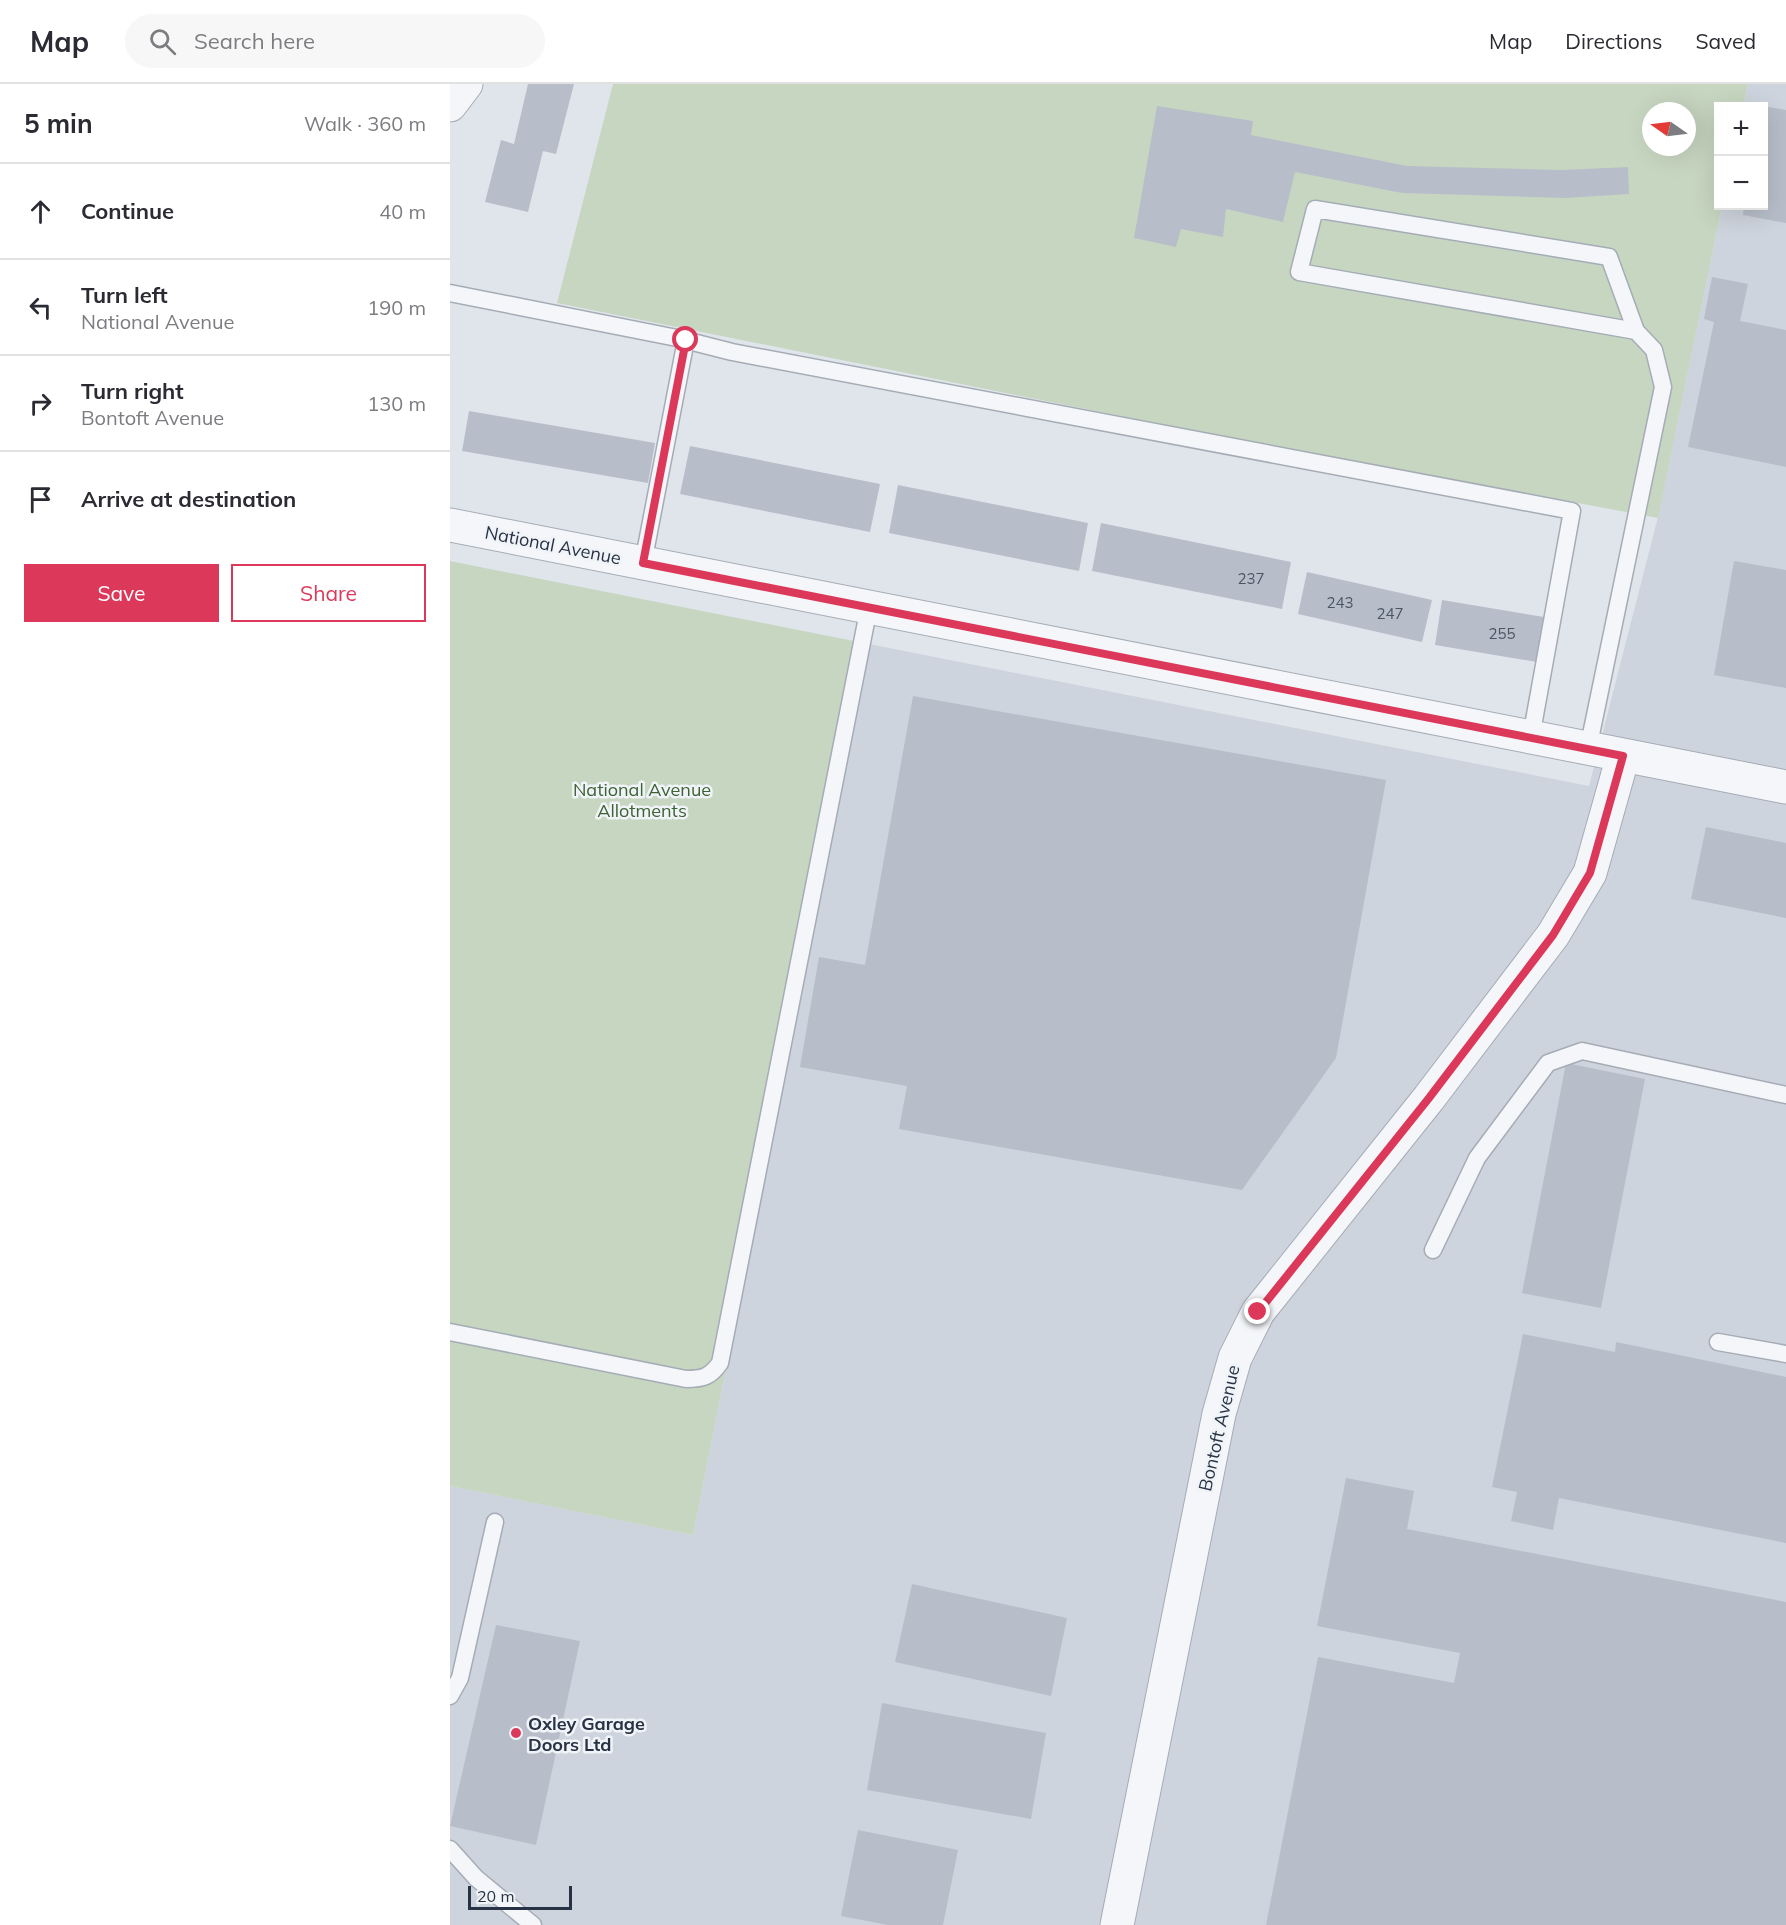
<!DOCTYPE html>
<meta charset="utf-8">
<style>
:root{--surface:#fff;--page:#f7f7f7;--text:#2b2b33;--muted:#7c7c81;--line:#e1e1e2;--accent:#dc395a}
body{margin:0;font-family:Mulish,sans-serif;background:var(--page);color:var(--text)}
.controls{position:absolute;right:18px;top:18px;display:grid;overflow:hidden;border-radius:0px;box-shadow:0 6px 24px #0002}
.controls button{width:54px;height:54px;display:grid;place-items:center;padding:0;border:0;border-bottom:2px solid var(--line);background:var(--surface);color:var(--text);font:30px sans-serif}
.compass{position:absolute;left:1192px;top:18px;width:54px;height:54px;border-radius:50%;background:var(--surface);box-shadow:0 6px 24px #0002;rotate:284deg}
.scale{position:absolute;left:18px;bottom:15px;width:104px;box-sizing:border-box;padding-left:6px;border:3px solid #273344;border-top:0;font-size:16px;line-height:21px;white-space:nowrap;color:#273344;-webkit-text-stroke:4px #f0f4f8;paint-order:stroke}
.stop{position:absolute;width:18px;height:18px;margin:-14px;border:4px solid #dc395a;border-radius:50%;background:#fff}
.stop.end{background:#dc395a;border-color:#fff;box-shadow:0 2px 6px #0008}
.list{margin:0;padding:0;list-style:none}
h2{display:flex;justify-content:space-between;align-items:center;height:78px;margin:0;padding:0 24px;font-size:26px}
h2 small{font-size:20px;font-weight:400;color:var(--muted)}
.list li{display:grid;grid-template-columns:39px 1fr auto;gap:18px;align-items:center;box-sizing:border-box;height:96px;padding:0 24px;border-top:2px solid var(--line)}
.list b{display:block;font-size:22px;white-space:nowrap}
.list p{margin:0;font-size:20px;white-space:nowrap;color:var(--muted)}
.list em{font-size:20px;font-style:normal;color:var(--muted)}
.actions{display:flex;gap:12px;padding:18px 24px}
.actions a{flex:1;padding:14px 0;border:2px solid var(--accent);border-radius:0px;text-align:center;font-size:21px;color:var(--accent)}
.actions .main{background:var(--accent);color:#fff}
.icon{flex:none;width:33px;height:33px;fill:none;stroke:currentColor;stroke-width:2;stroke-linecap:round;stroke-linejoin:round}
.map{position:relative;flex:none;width:1336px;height:1841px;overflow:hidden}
header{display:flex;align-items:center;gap:36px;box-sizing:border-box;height:84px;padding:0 30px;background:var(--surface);border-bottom:2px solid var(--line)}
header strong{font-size:28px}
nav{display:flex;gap:33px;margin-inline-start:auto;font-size:21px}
.search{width:420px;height:54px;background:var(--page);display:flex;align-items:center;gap:15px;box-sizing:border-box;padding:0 21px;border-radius:33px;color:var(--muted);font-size:22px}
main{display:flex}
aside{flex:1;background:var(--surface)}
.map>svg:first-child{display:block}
</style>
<header>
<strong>Map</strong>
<div class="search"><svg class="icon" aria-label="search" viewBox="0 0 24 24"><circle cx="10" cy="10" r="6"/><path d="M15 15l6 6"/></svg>Search here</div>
<nav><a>Map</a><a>Directions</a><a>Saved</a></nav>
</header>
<main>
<aside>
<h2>5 min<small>Walk · 360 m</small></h2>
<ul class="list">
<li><svg class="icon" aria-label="ahead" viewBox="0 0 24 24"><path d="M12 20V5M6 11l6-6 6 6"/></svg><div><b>Continue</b></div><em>40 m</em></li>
<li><svg class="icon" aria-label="left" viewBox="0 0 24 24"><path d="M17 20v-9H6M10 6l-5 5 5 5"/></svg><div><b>Turn left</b><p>National Avenue</p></div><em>190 m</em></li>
<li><svg class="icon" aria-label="right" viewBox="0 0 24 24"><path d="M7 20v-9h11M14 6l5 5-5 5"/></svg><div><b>Turn right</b><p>Bontoft Avenue</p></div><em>130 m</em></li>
<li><svg class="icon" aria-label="arrive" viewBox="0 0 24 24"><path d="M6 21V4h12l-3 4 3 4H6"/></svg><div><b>Arrive at destination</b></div></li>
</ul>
<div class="actions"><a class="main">Save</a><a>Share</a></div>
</aside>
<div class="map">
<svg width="1336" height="1841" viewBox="0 0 1336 1841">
<rect width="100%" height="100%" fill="#e0e5eb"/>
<path fill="#ced4dd" d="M1298,0H1336V1841H0V1402L243,1451L419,560L1139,702L1208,433L1272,122H1314V22H1293Z"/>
<path fill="#c7d6c1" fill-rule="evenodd" d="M163,0H1298L1293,22H1268V122H1272L1208,434L765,351L107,219ZM1201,27H1237V63H1201Z
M0,477L419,560L243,1451L0,1402Z"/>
<path fill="#b7bec9" d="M78,0H124L106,70L93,67L78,128L35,118L51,56L64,60Z
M707,22L803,37L801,51L957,82L1111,86L1178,83L1179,110L1115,114L952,109L845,88L833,138L776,125L773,153L731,145L726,163L684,154Z
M1314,22L1336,26V139L1293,131L1294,122H1314Z
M1262,193L1298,200L1290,237L1336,246V383L1238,363L1264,238L1254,235Z
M19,327L205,359L198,399L12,367Z
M240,362L430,400L420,448L230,410Z
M448,401L638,439L629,487L439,449Z
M651,439L841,478L832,525L642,487Z
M1284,477L1336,486V604L1264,591Z
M857,488L982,516L972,558L848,530Z
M992,516L1094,533L1087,578L985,561Z
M463,612L936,696L886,974L792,1106L449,1045L457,1002L350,983L369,873L415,881Z
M1256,743L1336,759V834L1241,815Z
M1116,979L1195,995L1151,1224L1072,1209Z
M1073,1250L1165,1268L1166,1258L1336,1293V1459L1109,1414L1103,1446L1061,1437L1067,1408L1042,1403Z
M896,1394L964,1407L957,1445L1336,1518V1841H816L868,1573L1004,1599L1010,1569L867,1542Z
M462,1500L617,1534L601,1612L445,1578Z
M46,1541L130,1557L86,1761L0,1742Z
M432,1619L596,1649L581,1735L417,1706Z
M408,1746L508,1766L493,1841H438L391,1832Z"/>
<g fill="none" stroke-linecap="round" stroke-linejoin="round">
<g stroke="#a5acb6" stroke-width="19">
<path id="lane" d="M0,209L227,254L282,268L1122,427L1081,653
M193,479L236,256
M1138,665L1213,303L1204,266L1186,247L1159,173L865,125L849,188L1186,247
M983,1166L1027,1074L1098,979L1132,967L1336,1011
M0,1248L236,1295C253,1295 260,1293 270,1279L419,523
M1268,1258L1336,1270
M0,1612L10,1594L45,1438
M0,1765L26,1794L83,1841"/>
</g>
<g stroke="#a5acb6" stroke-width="35">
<path id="street" d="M0,21L16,0
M0,441L1336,703
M667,1841L769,1330L785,1274L808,1228L979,1014L1103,851L1140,789L1173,672"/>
</g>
<use href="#lane" stroke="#f4f6f9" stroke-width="16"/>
<use href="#street" stroke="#f4f6f9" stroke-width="33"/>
</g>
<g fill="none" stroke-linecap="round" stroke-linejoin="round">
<path stroke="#dc395a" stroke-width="8" d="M236,256L193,479L1173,672L1140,789L1103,851L979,1014L808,1228"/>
</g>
<circle fill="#dc395a" stroke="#f0f4f8" stroke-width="2" cx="66" cy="1649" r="6"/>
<g text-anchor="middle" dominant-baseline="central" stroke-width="5" stroke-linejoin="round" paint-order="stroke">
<g font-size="15" fill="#4b5665">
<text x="801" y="494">237</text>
<text x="890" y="518">243</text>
<text x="940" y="529">247</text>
<text x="1052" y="549">255</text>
</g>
<g font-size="18" fill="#273344" stroke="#f0f4f8">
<text transform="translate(103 461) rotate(11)">National Avenue</text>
<text transform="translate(769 1344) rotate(-77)">Bontoft Avenue</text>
</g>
<g font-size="18" fill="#3e6233" stroke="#f0f4f8">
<text x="192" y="705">National Avenue<tspan x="192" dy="21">Allotments</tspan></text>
</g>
<g font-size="18" font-weight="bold" fill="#273344" stroke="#f0f4f8" text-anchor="start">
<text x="78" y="1639">Oxley Garage<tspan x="78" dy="21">Doors Ltd</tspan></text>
</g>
</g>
</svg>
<div class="controls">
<button>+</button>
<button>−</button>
</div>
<svg class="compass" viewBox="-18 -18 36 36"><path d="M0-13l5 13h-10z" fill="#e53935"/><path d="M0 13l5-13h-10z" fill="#7c7c81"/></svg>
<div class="scale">20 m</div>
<div class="stop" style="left:236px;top:256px"></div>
<div class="stop end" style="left:808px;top:1228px"></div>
</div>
</main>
